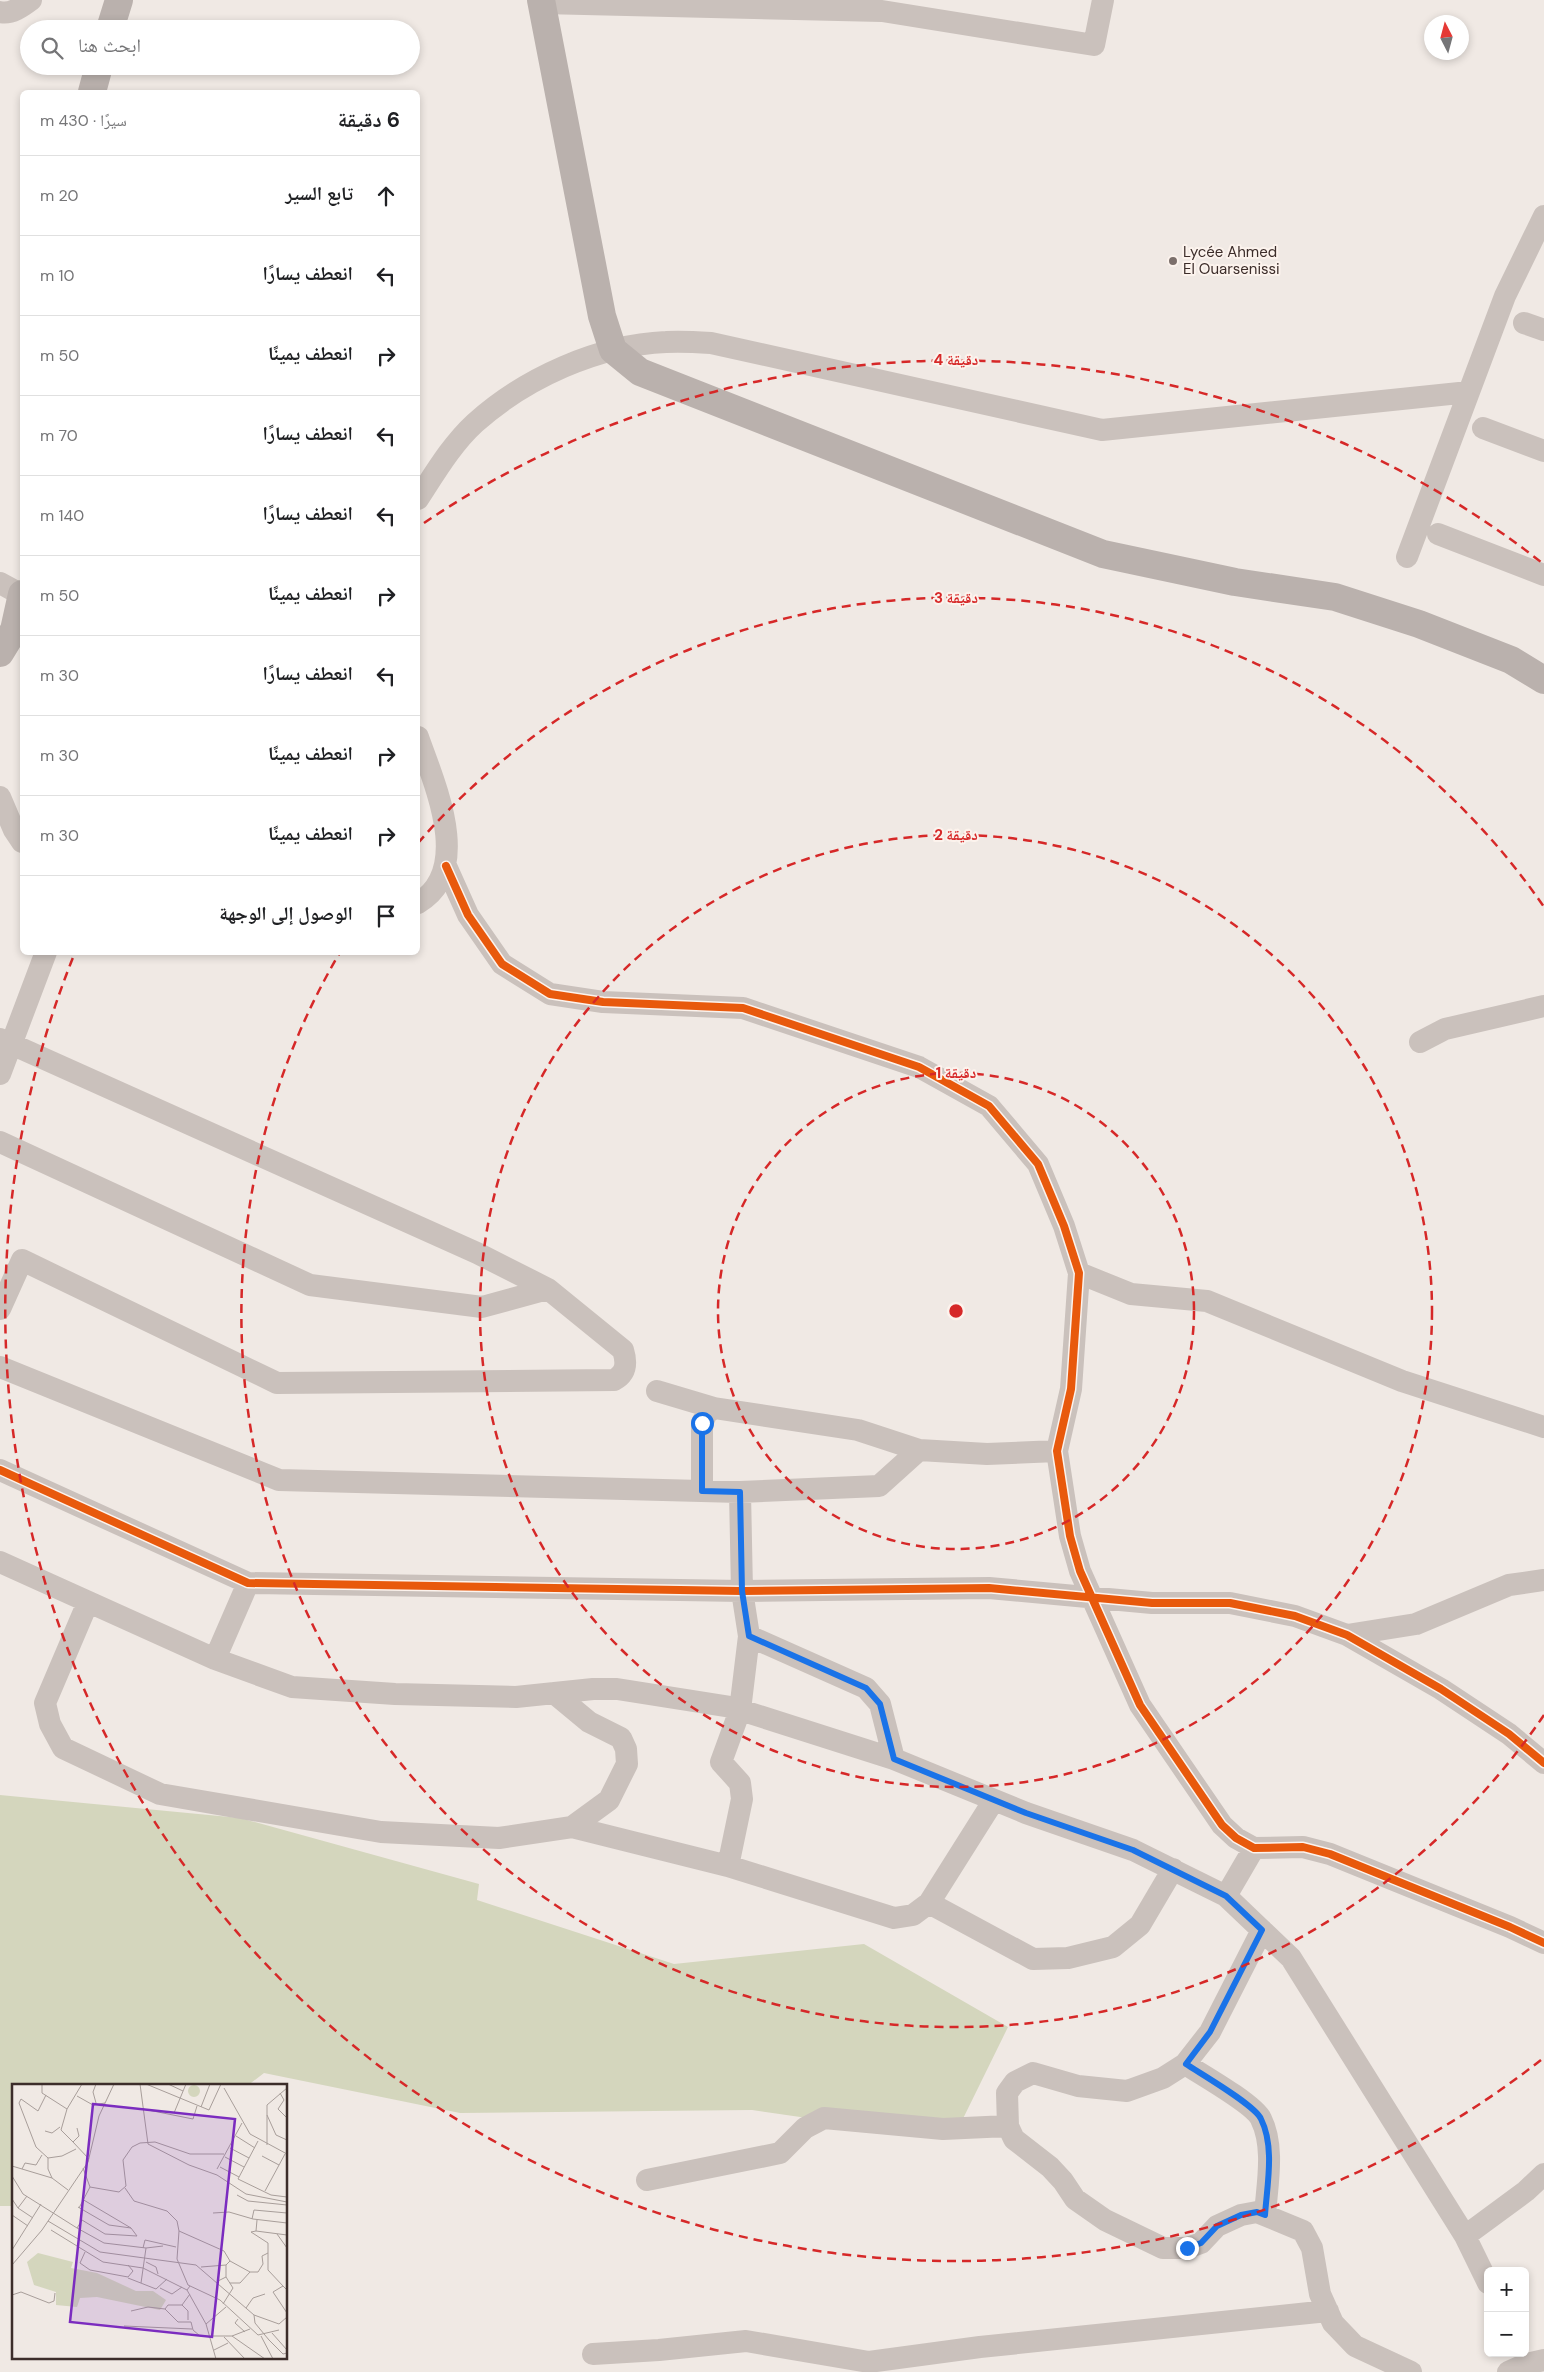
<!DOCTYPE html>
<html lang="ar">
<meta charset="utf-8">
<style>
:root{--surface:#fff;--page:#f6f6f6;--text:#202124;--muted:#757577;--line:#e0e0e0}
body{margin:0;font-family:"DM Sans","Noto Naskh Arabic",sans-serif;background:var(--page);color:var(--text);direction:rtl}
.controls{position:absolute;right:15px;bottom:15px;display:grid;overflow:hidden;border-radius:8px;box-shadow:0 2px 8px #0003}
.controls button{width:45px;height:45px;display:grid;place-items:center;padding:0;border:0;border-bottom:1px solid var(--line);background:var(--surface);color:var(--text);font:25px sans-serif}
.compass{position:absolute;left:1424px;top:15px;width:45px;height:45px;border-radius:50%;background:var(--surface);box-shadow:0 2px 8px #0003;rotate:354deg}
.stop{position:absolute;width:15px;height:15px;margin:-11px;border:4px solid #1a73e8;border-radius:50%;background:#fff}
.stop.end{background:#1a73e8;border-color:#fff;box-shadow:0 1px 5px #0008}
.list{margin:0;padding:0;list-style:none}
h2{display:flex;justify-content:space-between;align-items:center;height:65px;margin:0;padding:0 20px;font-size:21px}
h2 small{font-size:16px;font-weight:400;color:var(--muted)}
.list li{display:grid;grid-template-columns:32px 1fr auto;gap:15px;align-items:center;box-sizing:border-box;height:80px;padding:0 20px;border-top:1px solid var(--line)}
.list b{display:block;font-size:19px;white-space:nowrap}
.list em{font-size:16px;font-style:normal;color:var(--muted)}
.icon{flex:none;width:28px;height:28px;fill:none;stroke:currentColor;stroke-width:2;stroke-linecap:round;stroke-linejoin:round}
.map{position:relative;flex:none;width:1544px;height:2372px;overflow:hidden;direction:ltr}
.search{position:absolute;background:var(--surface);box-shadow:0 2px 8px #0003;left:20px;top:20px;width:400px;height:55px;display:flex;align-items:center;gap:12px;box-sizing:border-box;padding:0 18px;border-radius:28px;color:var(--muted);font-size:19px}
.panel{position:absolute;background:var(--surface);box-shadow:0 2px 8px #0003;left:20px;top:90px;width:400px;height:865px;border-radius:8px;direction:rtl}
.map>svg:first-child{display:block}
</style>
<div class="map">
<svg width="1544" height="2372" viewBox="0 0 1544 2372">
<rect width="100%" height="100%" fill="#f0e9e4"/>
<path fill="#d4d6bd" d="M0,1795L240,1818L479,1884L477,1900L674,1964L864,1944L1008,2027L953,2139L752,2110L460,2113L264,2073L247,2086H14V2206H0Z"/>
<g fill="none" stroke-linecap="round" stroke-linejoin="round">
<path stroke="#cac1bc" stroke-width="22" d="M542,3L882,11L1094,45L1103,0
M0,12C11,15 23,6 31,0
M1524,323L1544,330
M1483,428L1544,451
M418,499C435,473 452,444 475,423C525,378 598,345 666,342C681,341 696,342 711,343L1102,430L1469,392
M1438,534L1544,575
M1407,557L1505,296L1544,216
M0,583L22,595
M418,737C434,783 474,870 418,903
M0,797L14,830L22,842
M446,866L468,915L502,964L550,994L603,1002L743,1008L919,1067L989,1106L1038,1164L1064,1226L1079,1273L1071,1389L1057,1451L1070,1536L1080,1571L1140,1705L1222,1825L1236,1838L1254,1848L1303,1847L1330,1854L1510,1927L1544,1943
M0,1039L477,1253L548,1289L623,1350C627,1363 627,1373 614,1380L277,1383L22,1260L0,1309
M1420,1042L1445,1029L1544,1006
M0,1074L46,952
M0,1142L310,1285L482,1307L548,1289
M1079,1273L1131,1294L1207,1301L1402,1381L1544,1427
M0,1367L279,1480L740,1492L742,1591L749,1636L740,1710L721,1762L740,1783L742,1799L728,1866
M657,1391L714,1408
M0,1470L248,1583L742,1591L989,1588L1152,1603H1230L1295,1616L1347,1635L1441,1689L1509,1734L1544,1763
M702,1491V1423L707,1413L714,1408L858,1430L919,1450L987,1454L1057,1451
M740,1492L879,1486L919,1450
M0,1562L215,1659L292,1687L395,1694L516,1697L593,1689H617L731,1707L894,1759L1026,1813L1133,1850L1226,1896
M88,1602L45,1703L50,1724L63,1748L160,1794L381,1832L499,1838L572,1827L609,1800L627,1764L626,1749L621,1738L589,1722L554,1693
M1347,1635L1416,1624L1509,1585L1544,1580
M749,1636L866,1688L880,1704L894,1759
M215,1659L248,1583
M572,1827L728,1866L894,1918L913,1915L929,1903L994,1800
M1254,1848L1226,1896L1291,1958L1465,2236L1488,2283
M929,1903L1033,1959L1068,1958L1113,1947L1140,1925L1173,1869
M1262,1930L1210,2032L1185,2064L1163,2078L1127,2091L1078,2086L1033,2073L1015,2082L1007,2093L1008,2126L1014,2139L1050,2167L1063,2181L1075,2199L1105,2220L1163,2248H1187L1201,2243L1217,2226L1241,2215L1257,2212L1303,2231L1312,2248L1320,2294L1333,2323L1355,2346L1411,2372
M1185,2064C1201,2074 1255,2105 1261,2119C1275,2147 1267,2185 1265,2215
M647,2180L780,2153L805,2128L824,2118L943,2129L1008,2126
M1465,2236L1526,2191L1544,2174
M593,2354L659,2350L746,2341L869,2362L980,2347L1328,2311
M1508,2372L1526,2364L1544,2360"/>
<path stroke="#bab1ad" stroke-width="28" d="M541,0L602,316L613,350L640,372L1103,554L1235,582L1335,597L1419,624L1511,660L1544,680
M110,29L119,0
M92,92L99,66
M0,653L14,630L22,594"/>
<g stroke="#fcf3ed" stroke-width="11">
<path id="cycleway" d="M446,866L468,915L502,964L550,994L603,1002L743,1008L919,1067L989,1106L1038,1164L1064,1226L1079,1273L1071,1389L1057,1451L1070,1536L1080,1571L1140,1705L1222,1825L1236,1838L1254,1848L1303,1847L1330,1854L1510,1927L1544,1943
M0,1470L248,1583L742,1591L989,1588L1152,1603H1230L1295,1616L1347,1635L1441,1689L1509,1734L1544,1763"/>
</g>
<use href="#cycleway" stroke="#e8590c" stroke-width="8"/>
</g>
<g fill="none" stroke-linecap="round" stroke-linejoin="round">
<path stroke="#1a73e8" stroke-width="6" d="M702,1423V1491L740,1492L742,1591L749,1636L866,1688L880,1704L894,1759L1026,1813L1133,1850L1226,1896L1262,1930L1210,2032L1186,2064C1201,2074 1255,2105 1261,2119C1275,2147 1267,2185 1265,2215L1257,2212L1241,2215L1217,2226L1201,2243L1187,2248"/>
</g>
<g fill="none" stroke="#d62828" stroke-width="2.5" stroke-dasharray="9 6">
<circle cx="956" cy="1311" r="238"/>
<circle cx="956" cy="1311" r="476"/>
<path d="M1544 1715A713 713 0 0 1 339 954M418 843A713 713 0 0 1 1544 907"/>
<path d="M1541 2060A951 951 0 0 1 74 955M424 523A951 951 0 0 1 1541 562"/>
</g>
<circle fill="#7b6f6b" stroke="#fcf3ed" stroke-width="2" cx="1173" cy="261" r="5"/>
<g text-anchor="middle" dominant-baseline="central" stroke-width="4" stroke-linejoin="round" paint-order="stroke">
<g font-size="15" fill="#3c2d2a" stroke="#fcf3ed" text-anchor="start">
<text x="1183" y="252">Lycée Ahmed<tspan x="1183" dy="17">El Ouarsenissi</tspan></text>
</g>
</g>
<g transform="translate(12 2084)">
<rect width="275" height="275" fill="#f0e9e4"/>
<path d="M176 7a6 6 0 1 1 12 0a6 6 0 1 1-12 0ZM26,169L61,178L59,184L85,189L124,207H141L154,216L148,226L85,213L68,214L65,223L44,221V208L22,201L15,178Z" fill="#d4d6bd"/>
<path fill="none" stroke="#a89e9a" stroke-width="1" d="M30,0V9L55,25L70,0M84,0L81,8L84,19M128,0L136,60L177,81L205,91L234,110L275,118M134,0L197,26L209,0M156,0L171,7M212,4L238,50L275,70M268,9L272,16L266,25L275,34M34,11L26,27L9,15L7,19L24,63L36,74L50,72L64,65M65,12L81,21L93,19M189,23L198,0M55,25L49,46L61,58L67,52L65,44M131,25L181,35L185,22M162,29L174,0M255,31L264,51L275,56M33,47L40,49L48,43M224,52L243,64M246,57L226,95L259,111L275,113M61,58L77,75M255,61V21L275,4M218,64L237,74M250,72L267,81M213,73L232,83M36,74V85L40,94L56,106M0,82L40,94M208,83L227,93M71,84L78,103L107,108L114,102L111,76L120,63L128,59L143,58L178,70H212M10,85L13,79L24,81L30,71M205,85L230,39M0,92L11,110L65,144L92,159L134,164L129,199M113,104L122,117L155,127L165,137L167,147L165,175L176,201L208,216L246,251L267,246M253,107L273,70M225,111L236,117L275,121M0,115L6,124L21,134M66,123L97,141L119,144M6,124L15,112M67,124L78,103M201,129L217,128L241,135L275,139M0,131L16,142M240,135L242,126L275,129M245,136L244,147L275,151M36,137L88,168L184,181L242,231L267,240L275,233M65,144L70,136L93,150L125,152L119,144L70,115M39,146L91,178L131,184L175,206M167,147L212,167L218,177L214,181M244,147L239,148L256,159V186L271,202M265,150L275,164M131,164L133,156L164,163M134,164L151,162M0,166L29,120M73,168L68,179L78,186L116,193L121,187L116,181M218,177L238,188L228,199H218M134,178L144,183L146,190M0,181L30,146L76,78L87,32L102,0M189,183L214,181V193M238,188H246L251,180L250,172L256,169M116,194L144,205L155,195M206,197L214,193L221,204L211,220M178,202L175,206L194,240L204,275M148,204L160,210L170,203M275,206L271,202L261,208L275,229M178,210L170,221H156L153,225L166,238H179L181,246L188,252H220L238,245M0,211L9,208L37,219L42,217L43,209M170,221L176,227V236M234,224L241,214L253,210M119,227L136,223L153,225M242,231L243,239L257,256L271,270L275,269M226,235L223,239L233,248M194,240L214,223M112,242L180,245M260,249L275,266M220,252L253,275M249,252L261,275M212,253L233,275M202,266L216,259"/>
<path fill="#7b2cbf" fill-opacity="0.15" stroke="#7b2cbf" stroke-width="2.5" d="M81,20L223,35L200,253L58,238Z"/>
<rect width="275" height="275" fill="none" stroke="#3c2d2a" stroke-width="2.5"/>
</g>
<circle cx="956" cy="1311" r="8" fill="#d62828" stroke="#fcf3ed" stroke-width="2.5"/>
<g font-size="15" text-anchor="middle" font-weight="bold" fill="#d62828" stroke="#fcf3ed" stroke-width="4" stroke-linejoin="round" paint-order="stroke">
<text x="956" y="365">4 دقيقة</text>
<text x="956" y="603">3 دقيقة</text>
<text x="956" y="840">2 دقيقة</text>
<text x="956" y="1078">1 دقيقة</text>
</g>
</svg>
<div class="controls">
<button>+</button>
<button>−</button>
</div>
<svg class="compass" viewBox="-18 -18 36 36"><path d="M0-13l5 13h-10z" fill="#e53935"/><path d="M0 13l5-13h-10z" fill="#757577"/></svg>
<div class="stop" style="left:702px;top:1423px"></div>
<div class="stop end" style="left:1187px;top:2248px"></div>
<div class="search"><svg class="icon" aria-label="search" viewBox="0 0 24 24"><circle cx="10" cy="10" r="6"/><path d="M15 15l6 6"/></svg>ابحث هنا</div>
<section class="panel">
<h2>6 دقيقة<small>سيرًا · 430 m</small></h2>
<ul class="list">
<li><svg class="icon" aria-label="ahead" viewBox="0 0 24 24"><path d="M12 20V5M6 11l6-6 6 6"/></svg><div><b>تابع السير</b></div><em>20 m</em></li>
<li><svg class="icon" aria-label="left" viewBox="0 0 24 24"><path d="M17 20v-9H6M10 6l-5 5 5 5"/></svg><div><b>انعطف يسارًا</b></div><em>10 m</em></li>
<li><svg class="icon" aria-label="right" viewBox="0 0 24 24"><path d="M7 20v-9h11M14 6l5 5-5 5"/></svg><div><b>انعطف يمينًا</b></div><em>50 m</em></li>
<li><svg class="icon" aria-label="left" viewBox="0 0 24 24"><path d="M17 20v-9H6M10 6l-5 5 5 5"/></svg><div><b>انعطف يسارًا</b></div><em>70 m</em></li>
<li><svg class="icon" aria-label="left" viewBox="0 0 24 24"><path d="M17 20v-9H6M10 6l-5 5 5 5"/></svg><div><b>انعطف يسارًا</b></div><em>140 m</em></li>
<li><svg class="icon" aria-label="right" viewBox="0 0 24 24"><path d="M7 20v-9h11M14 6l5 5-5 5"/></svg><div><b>انعطف يمينًا</b></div><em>50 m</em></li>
<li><svg class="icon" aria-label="left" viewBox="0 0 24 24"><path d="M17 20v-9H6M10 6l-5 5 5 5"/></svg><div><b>انعطف يسارًا</b></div><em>30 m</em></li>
<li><svg class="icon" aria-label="right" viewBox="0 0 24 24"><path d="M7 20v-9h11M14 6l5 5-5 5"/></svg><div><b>انعطف يمينًا</b></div><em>30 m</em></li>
<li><svg class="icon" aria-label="right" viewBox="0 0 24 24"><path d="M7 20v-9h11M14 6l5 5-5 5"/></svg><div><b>انعطف يمينًا</b></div><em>30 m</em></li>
<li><svg class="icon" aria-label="arrive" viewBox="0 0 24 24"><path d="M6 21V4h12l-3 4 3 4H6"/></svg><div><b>الوصول إلى الوجهة</b></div></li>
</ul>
</section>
</div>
